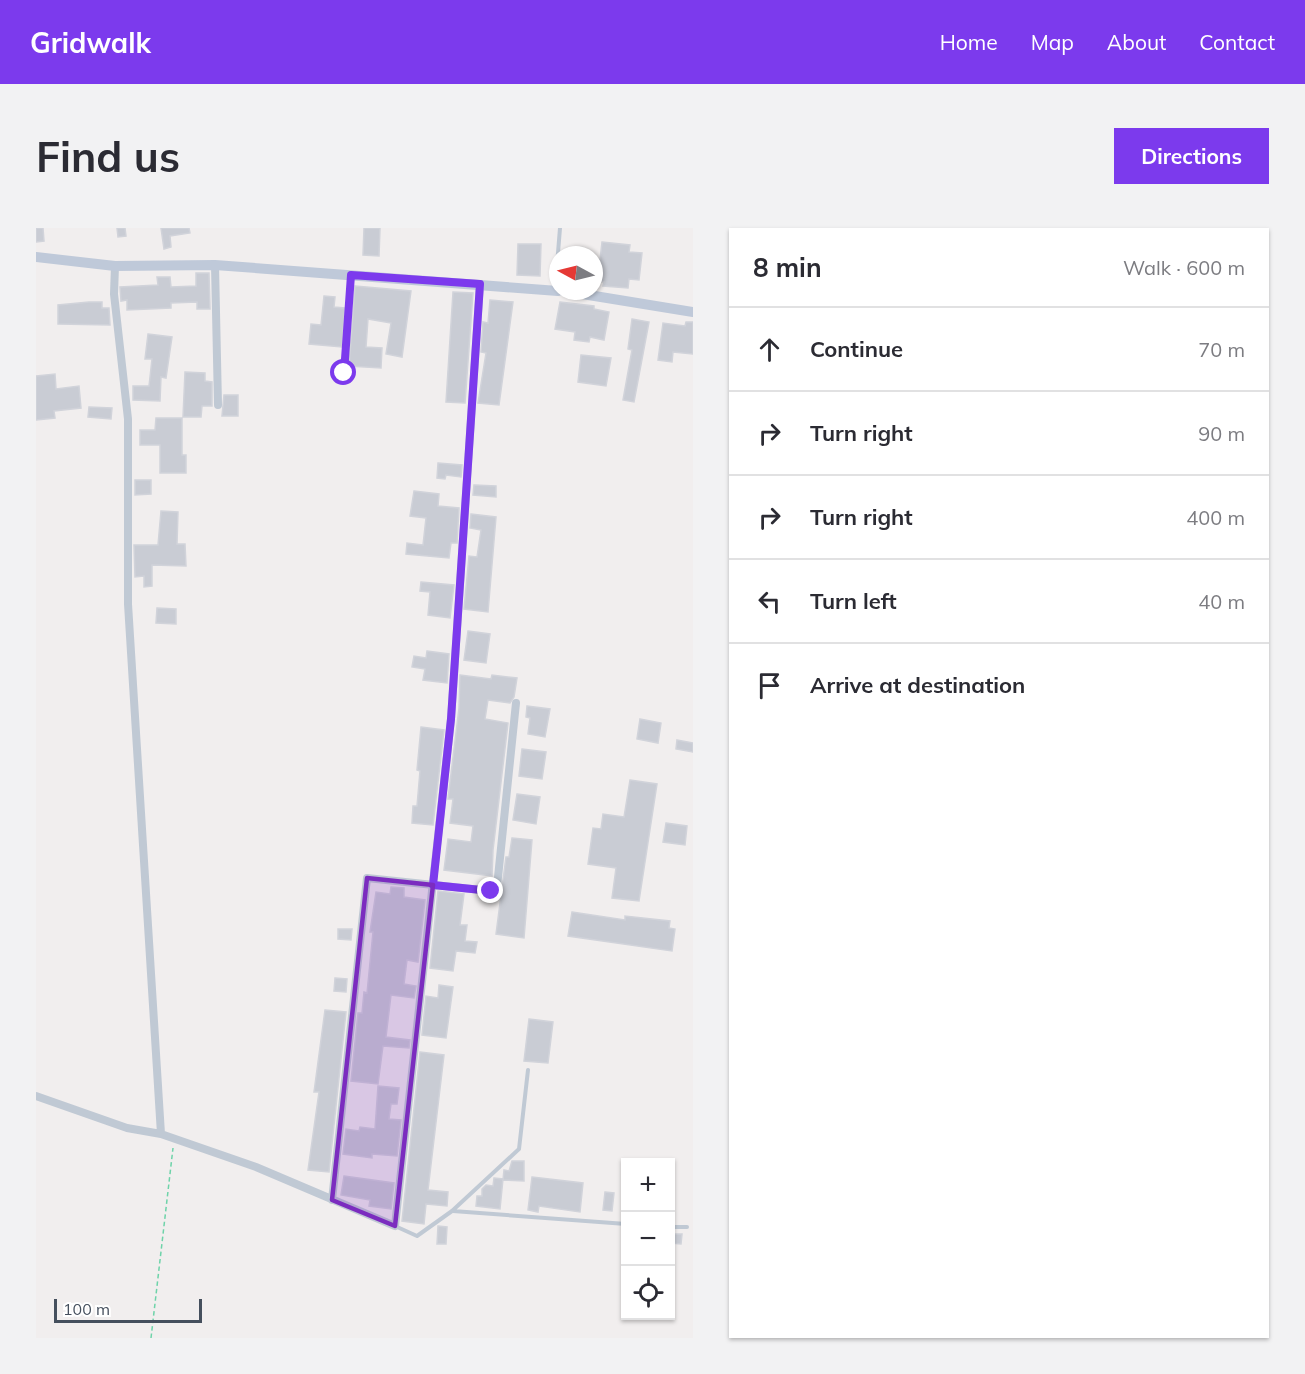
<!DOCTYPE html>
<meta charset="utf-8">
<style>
:root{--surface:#fff;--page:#f2f2f3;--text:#2b2b33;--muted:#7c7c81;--line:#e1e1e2;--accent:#7c3aed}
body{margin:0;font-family:Mulish,sans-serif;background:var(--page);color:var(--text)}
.controls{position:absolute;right:18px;bottom:18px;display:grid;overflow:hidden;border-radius:0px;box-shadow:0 2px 4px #0004}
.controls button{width:54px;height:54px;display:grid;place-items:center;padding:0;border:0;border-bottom:2px solid var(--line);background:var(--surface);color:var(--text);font:30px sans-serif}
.compass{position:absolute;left:513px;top:18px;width:54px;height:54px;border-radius:50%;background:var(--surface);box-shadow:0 2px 4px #0004;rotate:277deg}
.scale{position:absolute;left:18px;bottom:15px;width:148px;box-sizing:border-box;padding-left:6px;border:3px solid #454f5d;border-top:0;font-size:16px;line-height:21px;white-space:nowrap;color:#454f5d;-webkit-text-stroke:4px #fff;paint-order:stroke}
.stop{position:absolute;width:18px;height:18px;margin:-14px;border:4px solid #7c3aed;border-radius:50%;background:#fff}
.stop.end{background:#7c3aed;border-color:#fff;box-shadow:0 2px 6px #0008}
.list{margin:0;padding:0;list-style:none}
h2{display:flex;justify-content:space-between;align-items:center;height:78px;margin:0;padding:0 24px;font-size:26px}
h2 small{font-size:20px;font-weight:400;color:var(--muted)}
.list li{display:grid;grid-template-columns:39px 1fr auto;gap:18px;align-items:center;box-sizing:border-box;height:84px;padding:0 24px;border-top:2px solid var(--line)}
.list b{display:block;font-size:22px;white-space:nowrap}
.list em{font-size:20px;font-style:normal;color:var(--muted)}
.icon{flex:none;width:33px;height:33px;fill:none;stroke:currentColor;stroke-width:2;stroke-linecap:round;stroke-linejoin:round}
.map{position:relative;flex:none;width:657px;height:1110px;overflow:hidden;border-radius:0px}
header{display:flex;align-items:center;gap:36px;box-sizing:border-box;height:84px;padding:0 30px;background:var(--accent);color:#fff}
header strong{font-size:28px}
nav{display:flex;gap:33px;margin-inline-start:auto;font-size:21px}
.intro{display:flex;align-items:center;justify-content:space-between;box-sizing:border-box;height:144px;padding:0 36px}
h1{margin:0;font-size:42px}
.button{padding:15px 27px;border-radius:0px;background:var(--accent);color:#fff;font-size:21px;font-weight:700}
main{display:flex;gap:36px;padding:0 36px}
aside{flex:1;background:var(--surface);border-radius:0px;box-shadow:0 2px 4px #0004}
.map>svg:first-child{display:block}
</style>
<header>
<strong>Gridwalk</strong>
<nav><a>Home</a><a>Map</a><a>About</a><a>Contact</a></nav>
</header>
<div class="intro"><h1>Find us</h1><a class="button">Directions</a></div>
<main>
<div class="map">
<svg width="657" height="1110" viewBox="0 0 657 1110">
<rect width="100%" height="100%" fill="#f1eeee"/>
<path fill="#c9ccd4" stroke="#d1d3da" stroke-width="1.5" d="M0,0H7L8,13L0,14Z
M81,0H89L90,8L82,9Z
M125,0H153L154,5L134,8L135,19L128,21Z
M328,0H344L343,28L327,27Z
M566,14L594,17L593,24L606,25L603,52L593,51L592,60L567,58L568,54L558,53V32H564Z
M482,16H505L504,48L481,47Z
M160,45H173L174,81H161V74L135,75V80L91,82V72L85,73L84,59L122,57L121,49H134L135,59L160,58Z
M319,58L375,63L366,129L350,126L355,95L332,91L330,119L346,120L345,140L313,138Z
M417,64L437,65L429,175L410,174Z
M288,68L299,69L298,79L309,80L306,119L273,116L275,96L285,97Z
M454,72L477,74L463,177L442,175L450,125L445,124L447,94L452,95Z
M53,74H66V80H73L74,97L22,96V77Z
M524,74L558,78V81L573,84L568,112L554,109L553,114L538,112L539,104L519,101Z
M596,91L613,94L598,174L587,172L596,122L592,121Z
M650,94H657V126L637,124L636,134L622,132L627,95L649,98Z
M112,106L136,109L130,150L125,149L124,173L97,172V158H113L116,131H109Z
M545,127L575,130L570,158L542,154Z
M149,144L169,145V153L176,154V178H166L165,189H147Z
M19,146L20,161L43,158L45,180L18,183L19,190L0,192V148Z
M188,167H202V188H186Z
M53,179L76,180L75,191L52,189Z
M120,190H146V227H150V245H124V217H104V202H119Z
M402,235L426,237L425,249L410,247L409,251L401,250Z
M99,252H115V266L99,267Z
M438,257L460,258V269L437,267Z
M378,263L403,266L402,278L423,280L421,315H415L413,330L370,326L371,315L387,317L390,290L374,288Z
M125,283L142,284L141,316H149L150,338L116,337V358L108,359V348L99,349L98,317H122Z
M435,286L460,289L452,384L428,381L433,328L441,329L445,302L434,300Z
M385,354L418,357L414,390L392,387L394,364L384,363Z
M121,380L140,381V396L120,395Z
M432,403L454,406L450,435L428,432Z
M391,423L413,426L411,455L387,452L389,441L376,439L378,428L390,430Z
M424,447L455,451L456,447L481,450L478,469L474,475L452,472L449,491L472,495L457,622L456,648L408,642L412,611L435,614L437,598L414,595L417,571H412L423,480Z
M491,478L514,481L509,509L492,506L494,490L490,489Z
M604,491L625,495L622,515L601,511Z
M385,499L408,502L397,597L376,595L377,578H381L384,543L381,542Z
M641,512L657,515V524L640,521Z
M486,521L510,524L506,551L483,548Z
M594,552L621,556L603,673L576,670L580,640L552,636L557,600L565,601L567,586L588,589Z
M481,566L504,569L500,596L477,592Z
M630,595L651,598L649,617L627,614Z
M476,610L496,612L488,710L460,706L470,629H473Z
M355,659L368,660V669L389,672L382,734L371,732L368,756L380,758L378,770L355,767L350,809L374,812L373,820L347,818L342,856L315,853L322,785H326L328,764L331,765L337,704H334L340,664L354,666Z
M402,663L428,666L424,697H431L429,713L441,714L439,725L420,723L417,743L394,740Z
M536,684L589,692V688L634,693L633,700L639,701L636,723L532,708Z
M302,701H316L315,712L302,711Z
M299,750L311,751L310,764L298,763Z
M403,757L417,759L410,810L386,807L390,768L402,770Z
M289,782L310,784L293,944L272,942L283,864H278Z
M493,791L517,794L512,835L488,833Z
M384,824L408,827L392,962L412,964L411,978L390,976L388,996L366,993Z
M342,858L363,860L361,876H355L353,891L365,892L361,928L336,926V930L307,926L310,901L323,903L324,899L339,901Z
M476,933H488V953L467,952L468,942L473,943Z
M308,948L358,955L355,981L333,978L334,972L305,967Z
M496,949L547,955L544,984L503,978L502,984L492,982Z
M458,950L467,951L464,981L440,978L441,968H446V961L450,957L457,958Z
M569,964L578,965L576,983L567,982Z
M402,998L411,999L410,1016H401Z
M634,1006H646L645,1016L634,1015Z"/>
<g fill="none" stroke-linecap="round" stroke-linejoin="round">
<path stroke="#6ed3a9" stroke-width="1.5" stroke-dasharray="4.5 3" stroke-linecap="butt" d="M115,1110L137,920"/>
<path stroke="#c0c9d4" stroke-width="4" d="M519,62L524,0
M308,145L315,50
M417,983L590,996
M359,998L381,1008L416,983L483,921L492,842
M634,999H651"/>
<path stroke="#c0c9d4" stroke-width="8" d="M179,37L182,177
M0,868L91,900L125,906L92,376V191L78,66L79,38
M125,906L220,939L359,998L415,491L444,56
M296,972L331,650L455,663L461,659L480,475"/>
<path stroke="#bfc9d9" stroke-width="10" d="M0,29L79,38L179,37L522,63
M528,63L657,84"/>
</g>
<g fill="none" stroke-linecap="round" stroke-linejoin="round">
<path stroke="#7c3aed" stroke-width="8" d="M308,145L315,47L444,56L415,491L397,657L455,663"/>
</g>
<path fill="#7b2cbf" fill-opacity="0.2" stroke="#7b2cbf" stroke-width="4.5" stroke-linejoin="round" d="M331,650L397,657L359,998L296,972Z"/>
</svg>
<div class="controls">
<button>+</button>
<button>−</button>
<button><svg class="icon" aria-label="locate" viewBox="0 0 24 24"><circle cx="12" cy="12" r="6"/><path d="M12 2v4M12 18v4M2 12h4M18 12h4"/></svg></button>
</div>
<svg class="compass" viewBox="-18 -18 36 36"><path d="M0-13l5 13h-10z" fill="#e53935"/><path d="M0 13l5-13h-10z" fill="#7c7c81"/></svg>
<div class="scale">100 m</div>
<div class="stop" style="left:308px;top:145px"></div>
<div class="stop end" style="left:455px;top:663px"></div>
</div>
<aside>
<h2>8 min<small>Walk · 600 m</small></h2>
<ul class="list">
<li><svg class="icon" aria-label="ahead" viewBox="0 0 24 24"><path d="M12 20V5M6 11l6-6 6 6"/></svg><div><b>Continue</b></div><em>70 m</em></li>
<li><svg class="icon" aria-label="right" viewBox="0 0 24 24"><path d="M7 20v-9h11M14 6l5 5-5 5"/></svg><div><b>Turn right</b></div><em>90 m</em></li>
<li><svg class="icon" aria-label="right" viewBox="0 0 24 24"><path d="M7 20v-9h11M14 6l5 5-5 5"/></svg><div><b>Turn right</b></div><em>400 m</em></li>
<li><svg class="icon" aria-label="left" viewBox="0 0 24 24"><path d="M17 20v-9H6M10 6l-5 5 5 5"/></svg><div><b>Turn left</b></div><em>40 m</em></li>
<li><svg class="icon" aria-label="arrive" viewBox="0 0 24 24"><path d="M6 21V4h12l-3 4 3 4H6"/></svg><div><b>Arrive at destination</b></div></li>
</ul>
</aside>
</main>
